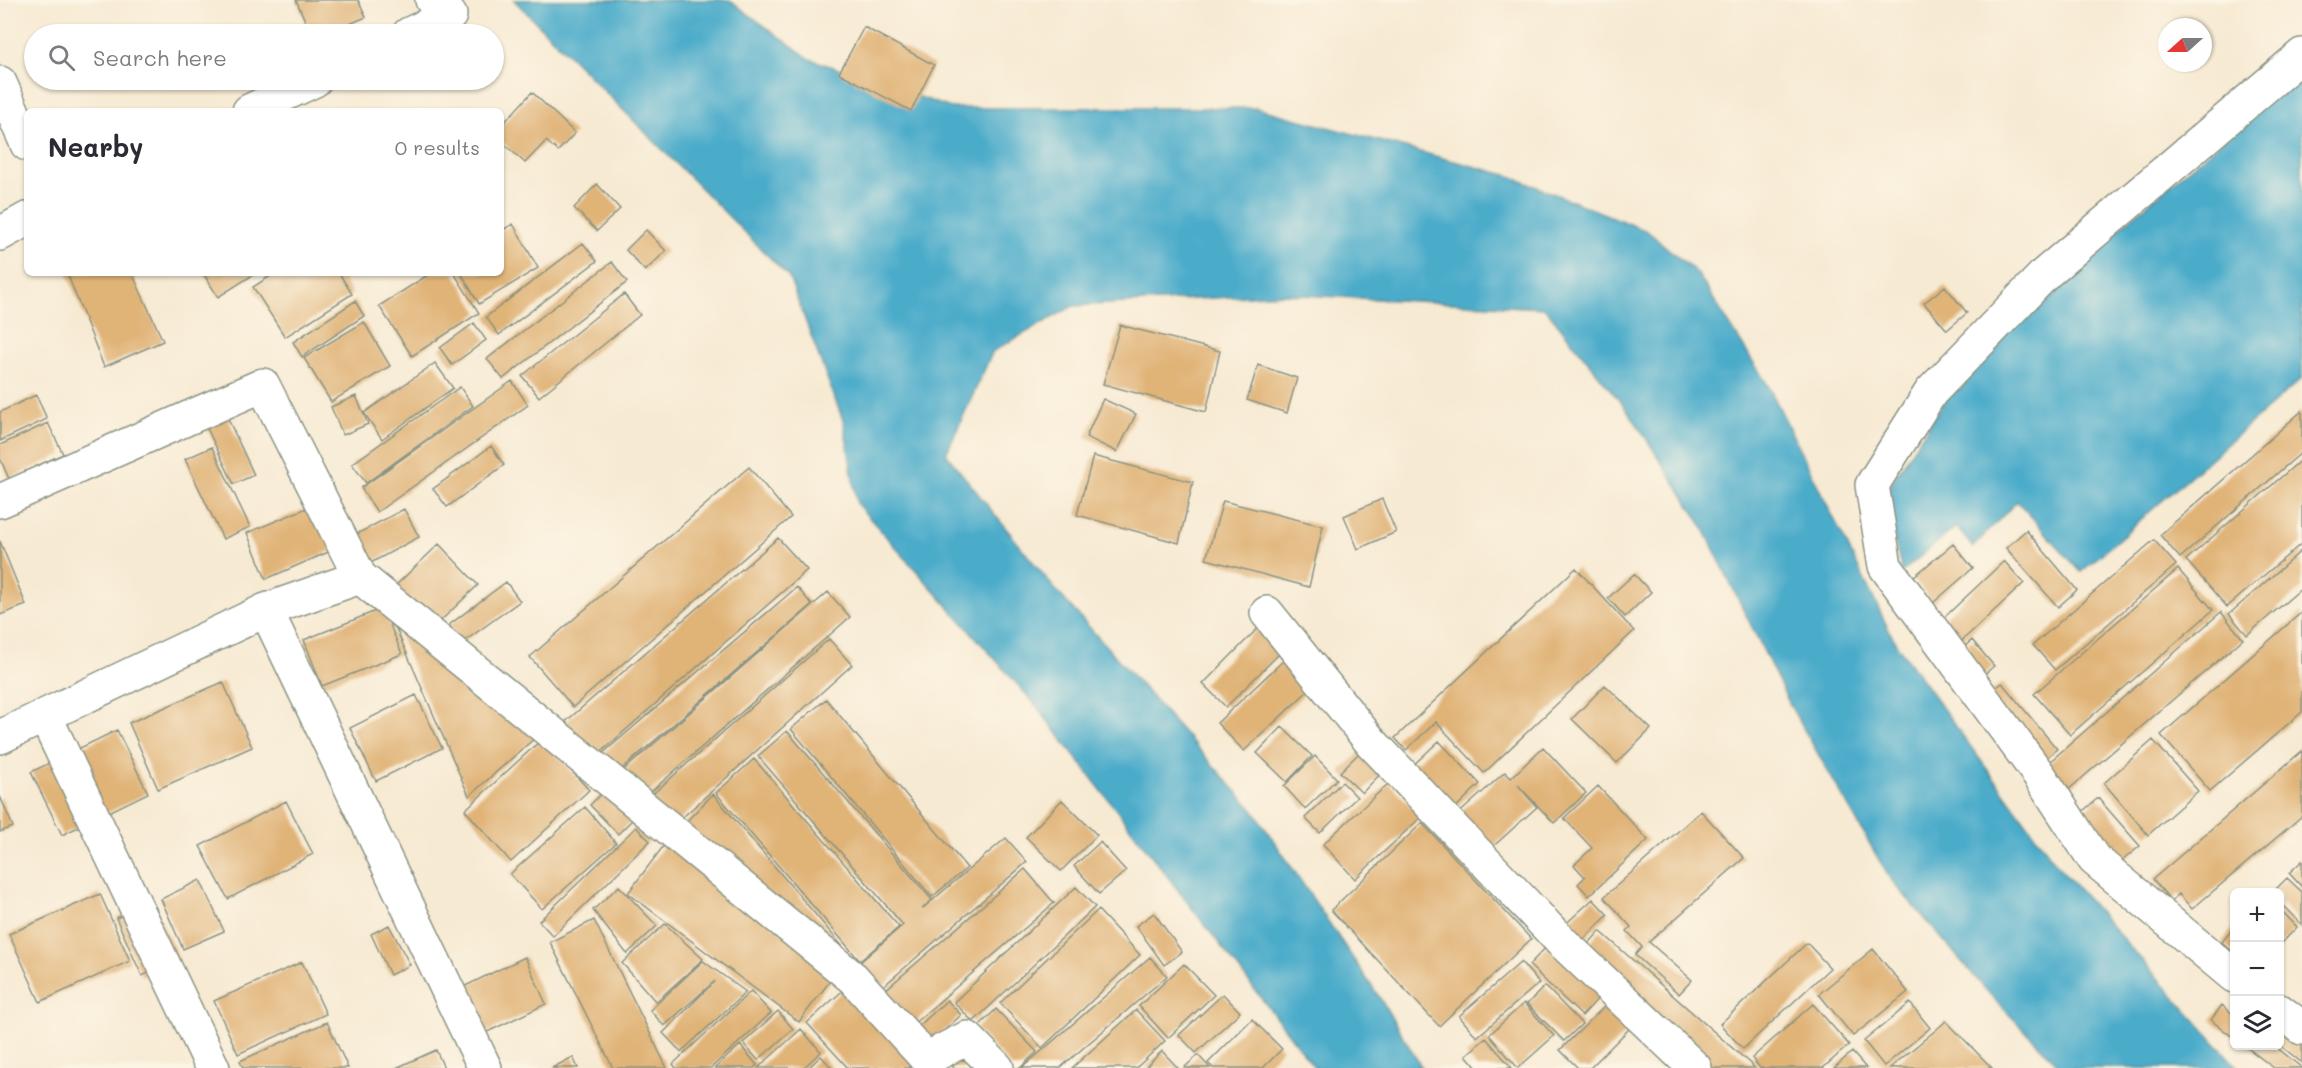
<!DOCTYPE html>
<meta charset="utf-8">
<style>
:root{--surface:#fff;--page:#f7f7f7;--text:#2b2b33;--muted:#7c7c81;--line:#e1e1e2}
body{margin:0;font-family:Mali,sans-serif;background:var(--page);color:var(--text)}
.controls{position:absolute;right:18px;bottom:18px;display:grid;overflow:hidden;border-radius:9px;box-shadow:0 2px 4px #0004}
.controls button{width:54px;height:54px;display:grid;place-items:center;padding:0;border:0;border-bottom:2px solid var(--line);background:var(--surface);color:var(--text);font:30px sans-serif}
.compass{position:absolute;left:2158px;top:18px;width:54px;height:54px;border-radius:50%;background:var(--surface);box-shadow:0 2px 4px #0004;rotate:249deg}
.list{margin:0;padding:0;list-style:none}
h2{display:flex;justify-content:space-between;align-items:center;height:78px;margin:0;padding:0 24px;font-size:26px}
h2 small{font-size:20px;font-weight:400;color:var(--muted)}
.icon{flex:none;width:33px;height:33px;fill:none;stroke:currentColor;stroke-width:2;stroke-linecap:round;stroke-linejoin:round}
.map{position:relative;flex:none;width:2302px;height:1068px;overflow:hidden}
.search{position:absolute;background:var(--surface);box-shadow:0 2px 4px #0004;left:24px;top:24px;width:480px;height:66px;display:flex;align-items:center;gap:15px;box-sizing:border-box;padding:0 21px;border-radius:33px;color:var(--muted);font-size:22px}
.panel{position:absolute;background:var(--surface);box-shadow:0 2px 4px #0004;left:24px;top:108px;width:480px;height:168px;border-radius:9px}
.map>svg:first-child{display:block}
</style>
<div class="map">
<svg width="2302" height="1068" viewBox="0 0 2302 1068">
<rect width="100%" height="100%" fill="#fcf5e5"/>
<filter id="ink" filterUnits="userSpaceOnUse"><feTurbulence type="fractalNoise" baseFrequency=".0167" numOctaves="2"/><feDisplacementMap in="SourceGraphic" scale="12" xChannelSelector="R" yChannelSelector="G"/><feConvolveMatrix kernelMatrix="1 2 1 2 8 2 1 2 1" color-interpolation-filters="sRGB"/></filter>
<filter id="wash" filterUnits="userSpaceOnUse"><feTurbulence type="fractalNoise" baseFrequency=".008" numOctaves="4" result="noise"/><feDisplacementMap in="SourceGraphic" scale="24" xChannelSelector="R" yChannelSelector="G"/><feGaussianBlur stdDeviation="1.35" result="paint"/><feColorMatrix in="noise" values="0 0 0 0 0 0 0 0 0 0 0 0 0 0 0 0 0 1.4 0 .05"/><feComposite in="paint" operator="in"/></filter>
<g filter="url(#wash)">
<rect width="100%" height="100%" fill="#f7ead3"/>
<path fill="#4bacca" stroke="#35747f" stroke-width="1.5" d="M514,0H729L810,59L951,108H1256L1510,176L1647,231L1697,273L1769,387L1896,644L2056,864L2238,1068H2062L1994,999L1889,877L1791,707L1702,525L1631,415L1545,308L1284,294L1073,306L993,351L946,454L1054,588L1253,810L1381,1000L1422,1068H1315L1034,703L857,504L844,423L789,277Z
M2302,72V378L2081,572L2017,501L1973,547L1956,527L1902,572L1884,494L1945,400L2037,299Z"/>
<g id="blocks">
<path fill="#e0b377" d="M296,0H358L366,17L326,34H311Z
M864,27L934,65L911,111L839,73Z
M532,92L575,133L558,151L546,141L525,163L501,141V126Z
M597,184L620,209L597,231L574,208Z
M513,224L538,268L479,304L461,273H501V231Z
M646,230L666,251L645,271L626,250Z
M583,243L597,261L499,335L486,317Z
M612,262L627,282L503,379L487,359Z
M67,273H132L163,341L104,367Z
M203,273H256L218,297Z
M275,273H339L352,294L285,337L253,287Z
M431,273H454L479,313L412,356L379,306Z
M1945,286L1967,313L1947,330L1924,303Z
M624,294L640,315L539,397L522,376Z
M355,301L364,316L302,357L293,342Z
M364,322L390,366L331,402L304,358Z
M474,323L486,340L452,365L440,348Z
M1120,325L1220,351L1206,412L1103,384Z
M435,363L453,388L382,439L364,413Z
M1258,365L1297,378L1287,413L1247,400Z
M512,381L528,405L377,512L361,488Z
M460,387L473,406L366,483L352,464Z
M36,395L47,419L0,441V412Z
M356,396L368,424L343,435L331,407Z
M1103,399L1136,414L1117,452L1086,437Z
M223,408L254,475L234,484L202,418Z
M2302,411V452L2180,558L2160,535Z
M48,423L63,454L9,479L0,458V445Z
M491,446L504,465L447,507L433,489Z
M212,447L250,527L223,539L185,459Z
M1093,456L1193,482L1179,543L1077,515Z
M2302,459V543L2227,607L2186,560Z
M749,467L791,517L573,707L530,657Z
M1382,499L1396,532L1358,549L1344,516Z
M1223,501L1323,526L1309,587L1206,559Z
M321,502L340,547L266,579L247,533Z
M404,509L419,537L367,565L353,536Z
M2026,530L2077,590L2058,607L2006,548Z
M778,538L807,570L594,758L556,730Z
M2154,540L2176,565L2055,670L2033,645Z
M0,541L26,605L0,615Z
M439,544L478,585L430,631L391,590Z
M1953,544L1973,568L1933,603L1912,578Z
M2302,550V588L2247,635L2229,614Z
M2004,561L2024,583L1954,648L1934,627Z
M1576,568L1634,631L1484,773L1436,722L1406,750L1395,738Z
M2178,569L2213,610L2070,735L2034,694Z
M1634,574L1651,592L1625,617L1608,598Z
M506,582L520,601L462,643L449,625Z
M797,587L812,605L616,774L596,759Z
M828,592L850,617L645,797L618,775Z
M383,608L402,654L322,686L304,640Z
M2221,612L2243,639L2060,797L2038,772Z
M2302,612V712L2210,791L2161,735Z
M394,624L536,737L469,796Z
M1262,624L1285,648L1226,707L1203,684Z
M829,639L852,665L675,824L647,799Z
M1972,640L1994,666L1976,681L1955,655Z
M1285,659L1312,687L1244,751L1217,723Z
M223,682L252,747L158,789L129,723Z
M2002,683L2057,749L2040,763L1984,697Z
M1605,685L1651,729L1617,763L1572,719Z
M416,695L442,748L376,781L350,728Z
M826,699L967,868L932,897L791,729Z
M1282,727L1312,756L1287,782L1257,753Z
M117,730L148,793L62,835L31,772Z
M787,731L932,900L922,909L1006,838L1027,862L880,989L858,964L903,925L758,756Z
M542,739L589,790L511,862L465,810Z
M2153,740L2198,791L2148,835L2104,783Z
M1439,741L1480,784L1449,814L1408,770Z
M1365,747L1386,768L1362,793L1340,772Z
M1543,747L1586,793L1554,823L1518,785L1537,807L1487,852L1455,817L1505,772L1511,778Z
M2302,751V816L2192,909L2179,894L2171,901L2153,879Z
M1315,756L1337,779L1305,809L1284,786Z
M754,759L899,927L860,961L716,793Z
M1342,782L1357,797L1320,833L1305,818Z
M1389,783L1421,817L1355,879L1323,844Z
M1598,786L1648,840L1589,896L1578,884L1585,877L1574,865L1592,848L1564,818Z
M606,789L634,818L618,834L590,805Z
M713,794L849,954L679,829Z
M0,796L13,827L0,832Z
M2098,798L2140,846L2116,866L2075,818Z
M1062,800L1097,835L1061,871L1026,837Z
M286,801L313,854L228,899L200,846Z
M585,807L616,843L542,909L510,874Z
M1701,811L1744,858L1649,942L1692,980L1679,994L1635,955L1642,947L1627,931L1631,927L1604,897Z
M1422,823L1531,939L1439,1026L1331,910Z
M636,827L650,841L553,936L539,921Z
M1100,842L1126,871L1099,894L1074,866Z
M665,844L836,973L799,1022L628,893Z
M2302,861V887L2289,873Z
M1025,869L1054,903L912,1025L883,992Z
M2287,878L2302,892V925L2280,903V892H2273Z
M200,880L224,931L183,949L161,899Z
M619,886L657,926L627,954L593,910Z
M1076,887L1095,907L973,1022L954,1002Z
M100,894L130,961L40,1002L9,934Z
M1593,899L1608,915L1576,947L1560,929Z
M153,902L179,960L142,976L116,918Z
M2280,909L2297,927L2280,945Z
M1098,910L1140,955L1042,1048L1000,1003Z
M1154,913L1182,952L1164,965L1136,926Z
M594,920L667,1068H613L550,942Z
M665,924L703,959L656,1002L622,963Z
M389,925L410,965L390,975L371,934Z
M2234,927V953L2222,942Z
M1600,931L1755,1068H1713L1582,951Z
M1550,943L1602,994L1582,1016L1529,965Z
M1807,943L1830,968L1743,1049L1720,1024Z
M1873,949L1908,992L1853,1036L1819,994Z
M525,957L546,1004L483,1034L461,988Z
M1150,957L1167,976L1060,1068H1022Z
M703,961L746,992L681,1052L663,1033L715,981L664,1026L650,1010Z
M302,962L326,1014L238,1054L214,1001Z
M1521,962L1539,983L1477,1037L1459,1016Z
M1184,964L1214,995L1168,1038L1139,1006Z
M851,983L920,1068H848L807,1023Z
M1545,986L1582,1024L1564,1041L1527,1004Z
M751,991L771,1013L711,1068H676L673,1064Z
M1223,994L1240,1012L1196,1053L1179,1035Z
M947,1000L961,1015L931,1043L917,1028Z
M1610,1001L1633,1025L1590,1068H1578L1560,1050Z
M1524,1003L1554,1036L1518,1068L1489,1035Z
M1910,1003L1930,1028L1884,1066L1864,1041Z
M1813,1004L1849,1045L1823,1068H1760L1752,1058Z
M2222,1005L2234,1015V1038L2211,1020Z
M996,1009L1037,1052L1020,1068H1013L976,1029Z
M1136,1010L1165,1041L1136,1068H1072Z
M778,1011L793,1029L758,1060L743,1043Z
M2280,1017L2302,1035V1063L2280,1045Z
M1252,1019L1282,1049L1263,1068H1213L1208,1063Z
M1946,1021L1992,1068H1890L1937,1029Z
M327,1022L348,1068H243L240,1061Z
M801,1029L821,1052L803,1068H758Z
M1486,1038L1512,1068H1477L1466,1055Z
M740,1045L757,1065L754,1068H715Z
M2245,1046H2275L2302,1068H2274Z
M965,1047L987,1068H954L950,1064Z
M436,1050L444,1068H396Z
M1162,1051L1178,1068H1145Z
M1852,1052L1866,1068H1834Z
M1198,1055L1210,1068H1184Z
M821,1056L832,1068H808Z
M573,1057L578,1068H552Z"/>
</g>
</g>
<g filter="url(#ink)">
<use href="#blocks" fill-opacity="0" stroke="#8b9484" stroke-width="1.5"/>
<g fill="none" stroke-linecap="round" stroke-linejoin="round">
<g stroke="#8b9484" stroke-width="36">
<path id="street" d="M409,34L450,15L432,0
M0,83L27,144
M249,111L315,80
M0,234L27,219
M0,501L263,385L360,577L853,978L923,1055L932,1056L967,1038L997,1068
M266,610L485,1068
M1267,613L1371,742L1560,940L1695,1068
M45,716L213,1068
M0,737L266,610L360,577
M2234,976L2094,859L2040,776L1885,566L1872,485L1931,392L2046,273L2302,55
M2280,1011L2302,1028"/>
</g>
<use href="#street" stroke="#fff" stroke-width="33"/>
</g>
</g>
</svg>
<div class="controls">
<button>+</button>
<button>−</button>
<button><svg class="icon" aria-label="layers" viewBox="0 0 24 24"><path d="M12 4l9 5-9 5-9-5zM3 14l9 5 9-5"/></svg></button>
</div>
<svg class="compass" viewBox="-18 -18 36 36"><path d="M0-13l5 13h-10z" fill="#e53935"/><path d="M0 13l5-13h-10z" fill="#7c7c81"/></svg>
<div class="search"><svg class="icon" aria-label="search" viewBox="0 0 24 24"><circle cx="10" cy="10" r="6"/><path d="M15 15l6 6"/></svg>Search here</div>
<section class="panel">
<h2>Nearby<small>0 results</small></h2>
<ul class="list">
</ul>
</section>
</div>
